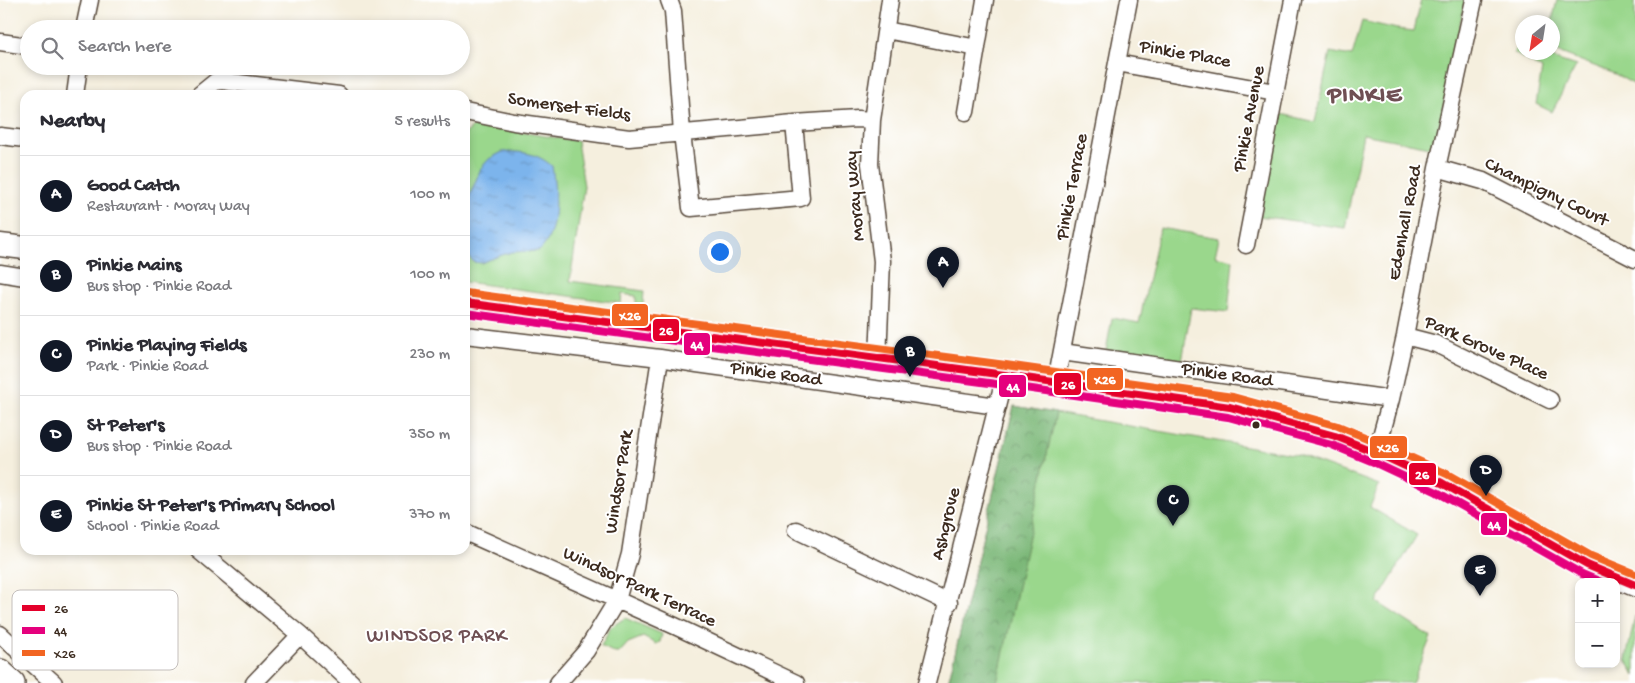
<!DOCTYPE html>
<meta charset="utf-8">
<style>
:root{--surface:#fff;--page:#f2f2f3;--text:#2b2b33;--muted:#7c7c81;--line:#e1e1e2;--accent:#111827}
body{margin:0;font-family:"Gochi Hand",sans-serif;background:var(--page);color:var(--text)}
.controls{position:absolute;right:15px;bottom:15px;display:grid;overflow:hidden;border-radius:10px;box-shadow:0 2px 8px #0003}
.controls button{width:45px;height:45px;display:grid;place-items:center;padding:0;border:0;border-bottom:1px solid var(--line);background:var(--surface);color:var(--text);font:25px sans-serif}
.compass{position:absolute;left:1515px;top:15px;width:45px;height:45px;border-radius:50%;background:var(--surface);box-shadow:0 2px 8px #0003;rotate:210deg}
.you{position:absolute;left:719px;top:251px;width:18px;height:18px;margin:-12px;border:4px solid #fff;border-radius:50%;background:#1a73e8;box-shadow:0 0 0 8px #1a73e833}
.badge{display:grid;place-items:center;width:32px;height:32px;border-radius:50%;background:var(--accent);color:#fff;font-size:16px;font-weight:700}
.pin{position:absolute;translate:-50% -41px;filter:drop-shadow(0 1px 2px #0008)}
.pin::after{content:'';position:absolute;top:26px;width:18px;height:15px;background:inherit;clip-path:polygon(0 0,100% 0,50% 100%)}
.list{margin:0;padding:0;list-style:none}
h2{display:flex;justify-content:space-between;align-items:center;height:65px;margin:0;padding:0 20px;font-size:21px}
h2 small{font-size:16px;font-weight:400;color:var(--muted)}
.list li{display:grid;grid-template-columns:32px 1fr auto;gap:15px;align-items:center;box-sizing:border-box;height:80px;padding:0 20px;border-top:1px solid var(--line)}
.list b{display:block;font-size:19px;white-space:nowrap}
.list p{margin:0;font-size:16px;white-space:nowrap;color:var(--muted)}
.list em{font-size:16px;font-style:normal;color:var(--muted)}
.icon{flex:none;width:28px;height:28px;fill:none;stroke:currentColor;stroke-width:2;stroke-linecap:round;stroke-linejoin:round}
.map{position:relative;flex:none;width:1635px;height:683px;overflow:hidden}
.search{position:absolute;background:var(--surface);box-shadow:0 2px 8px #0003;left:20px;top:20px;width:450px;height:55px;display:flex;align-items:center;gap:12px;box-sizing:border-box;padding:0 18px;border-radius:28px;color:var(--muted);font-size:19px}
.panel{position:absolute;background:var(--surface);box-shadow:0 2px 8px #0003;left:20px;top:90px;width:450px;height:465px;border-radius:15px}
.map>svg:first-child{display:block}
</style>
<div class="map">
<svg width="1635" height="683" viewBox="0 0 1635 683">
<defs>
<pattern id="forest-crowns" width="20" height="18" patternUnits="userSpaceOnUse" patternTransform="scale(1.25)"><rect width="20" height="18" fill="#7bb878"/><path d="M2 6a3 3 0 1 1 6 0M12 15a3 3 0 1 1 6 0" fill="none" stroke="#669662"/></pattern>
<pattern id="water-ripples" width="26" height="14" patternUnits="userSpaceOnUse" patternTransform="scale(1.25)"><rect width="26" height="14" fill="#7cb4ec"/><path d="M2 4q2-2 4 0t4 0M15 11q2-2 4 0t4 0" fill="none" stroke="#6793bf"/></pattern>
</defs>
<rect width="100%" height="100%" fill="#fff"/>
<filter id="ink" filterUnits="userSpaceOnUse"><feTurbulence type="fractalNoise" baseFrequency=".02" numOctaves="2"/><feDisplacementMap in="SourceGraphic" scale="10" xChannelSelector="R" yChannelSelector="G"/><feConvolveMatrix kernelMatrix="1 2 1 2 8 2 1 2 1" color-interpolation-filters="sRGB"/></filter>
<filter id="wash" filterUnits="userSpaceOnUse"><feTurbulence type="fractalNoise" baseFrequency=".0096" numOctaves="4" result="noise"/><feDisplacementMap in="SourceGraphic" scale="20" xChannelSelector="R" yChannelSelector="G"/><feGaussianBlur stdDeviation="1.12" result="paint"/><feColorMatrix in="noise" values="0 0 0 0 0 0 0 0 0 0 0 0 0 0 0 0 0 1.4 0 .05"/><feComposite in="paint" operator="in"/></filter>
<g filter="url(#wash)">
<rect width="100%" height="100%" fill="#f5efde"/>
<path fill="#9ad78c" stroke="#6a8055" d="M1421,0H1465L1435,148L1363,134L1345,228L1259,216L1262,213L1261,202L1276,130L1281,114L1315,122L1330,52L1352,56L1362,21L1397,29L1414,31Z
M1557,0H1635V85L1615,74L1553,50L1552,22Z
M1515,49L1522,51V52L1546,56L1576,66L1552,112L1536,104L1542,69L1514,53Z
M475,125L577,141L584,186L570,281L644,291L643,305L636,304V296L622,294L621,303L465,282V134Z
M1160,228L1219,238L1215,256L1233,260L1228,312L1191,308L1182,362L1106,351L1112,318L1139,323Z
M1014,406L1298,455L1379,485L1370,507L1417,535L1377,602L1431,637L1412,683H948Z
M1635,616V676L1626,659Z
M625,618L662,634L660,642L656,644L643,637L628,643L619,653H615L601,646L611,627Z"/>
<path fill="url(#forest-crowns)" stroke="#5b714b" d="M1014,406L1056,413L997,683H948Z"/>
<path fill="url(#water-ripples)" stroke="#5c6f85" d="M502,152C522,151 537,153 552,166C556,189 559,235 539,251L512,252L499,256L481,263L474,262L465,254V207L481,168L489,159Z"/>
</g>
<g filter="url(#ink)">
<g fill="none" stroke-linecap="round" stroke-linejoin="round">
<g stroke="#57483b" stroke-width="19">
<path id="minor" d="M669,0L673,11L682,133L691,208L801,198L794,123
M84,29L90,0
M886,30L977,48
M0,42L29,46
M1117,63L1275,92
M75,95L79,66
M199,95L215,82L222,81L339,95
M465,112L514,122L629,138L794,123L858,119L872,120
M966,112L985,0
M0,136L25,139
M1437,168L1483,181L1635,259
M1246,245L1293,0
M0,273L25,277
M465,335L660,358L697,364L997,406
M1405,336L1436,344L1550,400
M1062,352L1391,399
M878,359L882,261L870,164L872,120L890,0
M1056,382L1129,0
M1375,452L1381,436L1391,399L1405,336L1437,168L1474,0
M796,530L949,603
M465,532L675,626L796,683
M198,550L300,635L352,683
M0,634L54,683
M254,683L300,635
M558,683L586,651L617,600L630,554L660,358
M927,683L1005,375"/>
</g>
<g stroke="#57483b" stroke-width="25">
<path id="secondary" d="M0,245L25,248
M465,303L1005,375L1230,407L1335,436L1375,452L1442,483L1587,565L1635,585"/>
</g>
<g stroke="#57483b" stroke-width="28">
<path id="primary" d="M0,672L12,683"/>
</g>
<use href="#minor" stroke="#fff" stroke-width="16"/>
<use href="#secondary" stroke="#fff" stroke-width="22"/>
<use href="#primary" stroke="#fff" stroke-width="25"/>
<g stroke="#fff" stroke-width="11">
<path id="bus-1" d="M465,303L1005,375L1230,407L1335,436L1375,452L1442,483L1587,565L1635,585"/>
</g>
<g stroke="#fff" stroke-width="11">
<path id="bus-2" d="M465,313L1004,385L1228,417L1332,445L1371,461L1437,492L1582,574L1601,582"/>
</g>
<g stroke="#fff" stroke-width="11">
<path id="bus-3" d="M466,293L1006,365L1233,397L1338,426L1379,443L1447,474L1591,556L1635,574"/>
</g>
<use href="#bus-1" stroke="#e4002b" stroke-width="8"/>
<use href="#bus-2" stroke="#e5007d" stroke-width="8"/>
<use href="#bus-3" stroke="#f26522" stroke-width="8"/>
</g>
</g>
<circle fill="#3b2a1e" stroke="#fff" stroke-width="2" cx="1256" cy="425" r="4.5"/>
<g text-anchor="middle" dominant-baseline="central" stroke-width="4" stroke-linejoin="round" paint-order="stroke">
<g font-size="19" fill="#3b2a1e" stroke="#fff">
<text transform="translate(1185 55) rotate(10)">Pinkie Place</text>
<text transform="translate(569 108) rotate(8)">Somerset Fields</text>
<text transform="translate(1250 119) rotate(-79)">Pinkie Avenue</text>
<text transform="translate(1073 187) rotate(-79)">Pinkie Terrace</text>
<text transform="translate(1546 193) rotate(26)">Champigny Court</text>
<text transform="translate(856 196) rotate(-95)">Moray Way</text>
<text transform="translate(1406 223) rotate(-79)">Edenhall Road</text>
<text transform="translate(1486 349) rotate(24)">Park Grove Place</text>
<text transform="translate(776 375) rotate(8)">Pinkie Road</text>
<text transform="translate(1227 376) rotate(8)">Pinkie Road</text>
<text transform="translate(620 482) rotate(-81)">Windsor Park</text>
<text transform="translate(947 524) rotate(-76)">Ashgrove</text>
<text transform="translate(639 588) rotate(25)">Windsor Park Terrace</text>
</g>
<g font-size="20" letter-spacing="1" fill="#6f4f53" stroke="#fff">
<text x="437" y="637">WINDSOR PARK</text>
</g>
<g font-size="24" font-weight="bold" letter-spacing="1" fill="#6f4f53" stroke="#fff">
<text x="1365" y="96">PINKIE</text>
</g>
</g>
<rect x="12" y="590" width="166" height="80" rx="8" fill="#fff" stroke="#c4bfbc" stroke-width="1"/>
<rect x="22" y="605" width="23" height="6" fill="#e4002b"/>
<rect x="22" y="627" width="23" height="7" fill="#e5007d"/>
<rect x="22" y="650" width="23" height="6" fill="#f26522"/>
<g font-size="14" fill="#3b2a1e">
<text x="54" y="613">26</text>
<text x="54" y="635">44</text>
<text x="54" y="658">X26</text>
</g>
<g stroke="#fff" stroke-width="2">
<rect x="611" y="303" width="38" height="24" rx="5" fill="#f26522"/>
<rect x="652" y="318" width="28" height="24" rx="5" fill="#e4002b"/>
<rect x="683" y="332" width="28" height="24" rx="5" fill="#e5007d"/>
<rect x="1086" y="367" width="38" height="24" rx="5" fill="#f26522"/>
<rect x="1053" y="372" width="29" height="24" rx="5" fill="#e4002b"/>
<rect x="998" y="374" width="29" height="24" rx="5" fill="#e5007d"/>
<rect x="1369" y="435" width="39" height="24" rx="5" fill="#f26522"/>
<rect x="1408" y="462" width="29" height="24" rx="5" fill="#e4002b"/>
<rect x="1480" y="512" width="28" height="24" rx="5" fill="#e5007d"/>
</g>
<g font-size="14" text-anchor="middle" font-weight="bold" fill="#fff">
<text x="630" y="320">X26</text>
<text x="666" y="335">26</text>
<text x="697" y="349">44</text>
<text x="1105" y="384">X26</text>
<text x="1068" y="389">26</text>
<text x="1013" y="391">44</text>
<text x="1388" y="452">X26</text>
<text x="1422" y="479">26</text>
<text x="1494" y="529">44</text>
</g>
</svg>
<div class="controls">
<button>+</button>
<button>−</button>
</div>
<svg class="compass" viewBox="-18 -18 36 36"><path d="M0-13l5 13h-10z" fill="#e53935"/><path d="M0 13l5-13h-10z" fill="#7c7c81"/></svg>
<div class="you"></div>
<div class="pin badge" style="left:943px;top:288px">A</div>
<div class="pin badge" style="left:910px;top:377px">B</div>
<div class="pin badge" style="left:1173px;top:526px">C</div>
<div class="pin badge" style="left:1486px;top:496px">D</div>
<div class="pin badge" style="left:1480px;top:596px">E</div>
<div class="search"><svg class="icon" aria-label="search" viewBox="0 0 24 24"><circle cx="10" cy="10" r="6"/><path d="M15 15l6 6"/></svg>Search here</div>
<section class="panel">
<h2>Nearby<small>5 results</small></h2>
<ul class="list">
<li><span class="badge">A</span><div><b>Good Catch</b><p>Restaurant · Moray Way</p></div><em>100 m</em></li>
<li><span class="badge">B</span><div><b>Pinkie Mains</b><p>Bus stop · Pinkie Road</p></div><em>100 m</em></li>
<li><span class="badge">C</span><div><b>Pinkie Playing Fields</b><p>Park · Pinkie Road</p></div><em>230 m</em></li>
<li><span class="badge">D</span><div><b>St Peter's</b><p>Bus stop · Pinkie Road</p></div><em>350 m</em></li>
<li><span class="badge">E</span><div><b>Pinkie St Peter's Primary School</b><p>School · Pinkie Road</p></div><em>370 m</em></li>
</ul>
</section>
</div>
